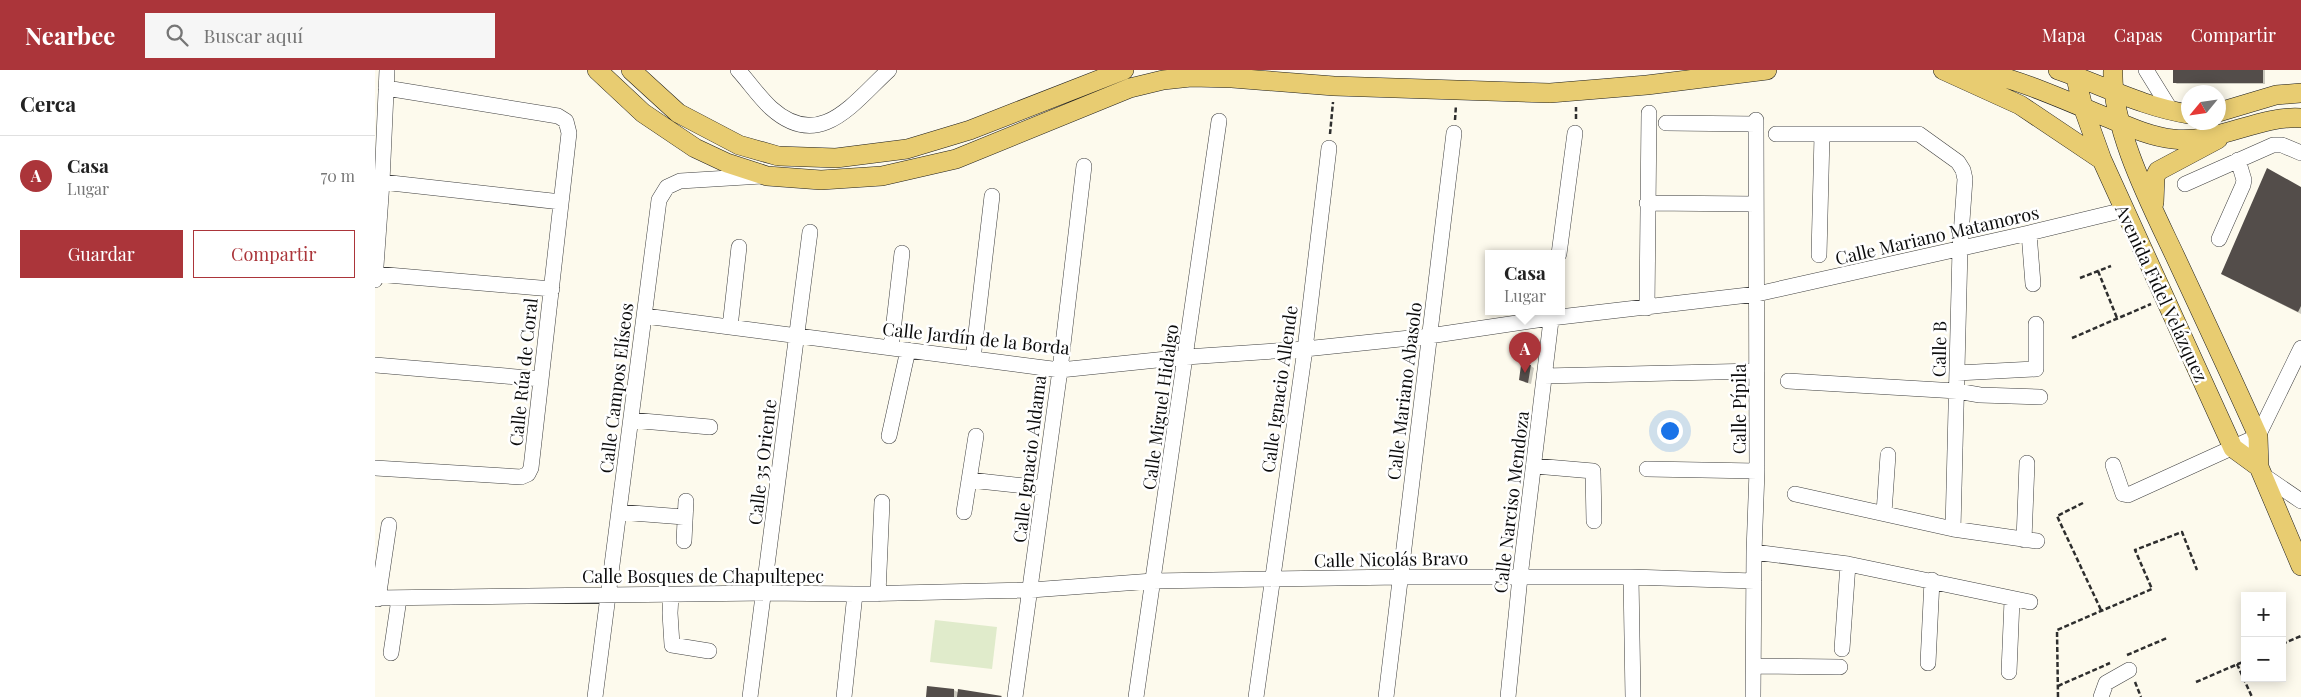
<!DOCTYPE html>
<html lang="es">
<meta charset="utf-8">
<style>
:root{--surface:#fff;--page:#f6f6f6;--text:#222;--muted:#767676;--line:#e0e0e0;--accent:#ab353a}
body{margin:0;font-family:"Playfair Display",serif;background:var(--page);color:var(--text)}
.controls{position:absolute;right:15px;bottom:15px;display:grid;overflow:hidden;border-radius:0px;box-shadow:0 2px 12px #0003}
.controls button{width:45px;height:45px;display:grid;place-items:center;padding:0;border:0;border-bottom:1px solid var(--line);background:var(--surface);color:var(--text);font:25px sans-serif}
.compass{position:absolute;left:1806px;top:15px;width:45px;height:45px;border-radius:50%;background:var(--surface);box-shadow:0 2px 12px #0003;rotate:241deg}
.you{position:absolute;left:1294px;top:360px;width:18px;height:18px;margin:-12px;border:4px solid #fff;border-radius:50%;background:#1a73e8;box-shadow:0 0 0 8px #1a73e833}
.badge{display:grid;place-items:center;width:32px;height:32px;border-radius:50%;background:var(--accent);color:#fff;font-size:16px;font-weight:700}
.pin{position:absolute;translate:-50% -41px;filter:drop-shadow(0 1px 2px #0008)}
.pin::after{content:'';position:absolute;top:26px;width:18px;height:15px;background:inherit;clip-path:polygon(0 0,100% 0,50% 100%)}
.popup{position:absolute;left:1110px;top:180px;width:80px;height:65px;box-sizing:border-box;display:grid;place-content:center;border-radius:0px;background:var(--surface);filter:drop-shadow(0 1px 4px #0005);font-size:16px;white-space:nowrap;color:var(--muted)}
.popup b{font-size:19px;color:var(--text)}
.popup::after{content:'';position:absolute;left:50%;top:100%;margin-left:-10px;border:10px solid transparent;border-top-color:var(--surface)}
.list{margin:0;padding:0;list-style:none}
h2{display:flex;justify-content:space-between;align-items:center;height:65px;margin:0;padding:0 20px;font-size:21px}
h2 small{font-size:16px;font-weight:400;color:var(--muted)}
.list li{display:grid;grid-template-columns:32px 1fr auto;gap:15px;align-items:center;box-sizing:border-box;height:80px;padding:0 20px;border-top:1px solid var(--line)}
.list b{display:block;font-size:19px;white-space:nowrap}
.list p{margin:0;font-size:16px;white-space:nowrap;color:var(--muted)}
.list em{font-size:16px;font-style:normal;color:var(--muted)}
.actions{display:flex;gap:10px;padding:15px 20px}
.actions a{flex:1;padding:11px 0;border:1px solid var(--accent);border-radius:0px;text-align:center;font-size:18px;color:var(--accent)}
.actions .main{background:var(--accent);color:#fff}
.icon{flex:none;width:28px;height:28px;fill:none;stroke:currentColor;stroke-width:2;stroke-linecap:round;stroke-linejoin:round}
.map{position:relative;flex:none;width:1926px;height:627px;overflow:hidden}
header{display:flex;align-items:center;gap:30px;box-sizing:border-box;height:70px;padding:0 25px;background:var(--accent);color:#fff}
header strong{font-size:24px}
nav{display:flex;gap:28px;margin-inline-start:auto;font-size:18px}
.search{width:350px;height:45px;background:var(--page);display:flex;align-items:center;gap:12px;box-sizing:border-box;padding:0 18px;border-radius:0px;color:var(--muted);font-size:19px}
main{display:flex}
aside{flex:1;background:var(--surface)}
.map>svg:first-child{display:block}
</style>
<header>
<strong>Nearbee</strong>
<div class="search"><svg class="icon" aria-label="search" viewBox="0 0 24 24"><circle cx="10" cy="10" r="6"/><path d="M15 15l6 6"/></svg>Buscar aquí</div>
<nav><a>Mapa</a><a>Capas</a><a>Compartir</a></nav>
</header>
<main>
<aside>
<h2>Cerca<small></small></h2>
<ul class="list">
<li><span class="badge">A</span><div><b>Casa</b><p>Lugar</p></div><em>70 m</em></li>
</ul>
<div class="actions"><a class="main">Guardar</a><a>Compartir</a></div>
</aside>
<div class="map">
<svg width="1926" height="627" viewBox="0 0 1926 627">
<rect width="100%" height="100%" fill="#fdfaed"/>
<path fill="#e0ebcb" d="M560,550L622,557L617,599L555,592Z"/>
<path fill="#0003" d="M1799,0H1890V14H1802L1799,12Z
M1926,118V244L1868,215Z
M1156,296L1159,298L1156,314L1149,312Z
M579,620L584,623L625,627H552Z"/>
<path fill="#534d4a" d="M1798,0H1888V13H1798Z
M1892,98L1926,117V236L1923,242L1846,204Z
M1146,295H1156L1153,313L1144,310Z
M552,616L579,619V627H551Z
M583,619L627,626L626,627H582Z"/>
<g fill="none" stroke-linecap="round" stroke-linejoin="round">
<g stroke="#3f3f3f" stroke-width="16">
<path id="minor" d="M363,0C374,12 384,27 396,38C445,82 478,33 514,0
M1771,0L1797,42
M1291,53L1381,54
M1401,64H1544L1583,92L1588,100L1590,109L1585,179L1578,459
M7,112L186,132
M1810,114L1898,75H1907L1926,83
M1272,133L1381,134
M1654,163L1658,214
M1844,169L1868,115L1869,110L1863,90
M1184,184L1200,63
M1444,185L1447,65
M1,204L177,219
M0,210L7,112L12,0
M1272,238L1274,43
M270,246L685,300L811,287L930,279L1054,266L1176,248L1382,224L1654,163L1749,140
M355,257L364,177
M516,278L527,183
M598,289L617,126
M0,295L166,309
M1582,303L1661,299V254
M1169,306L1382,301
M1413,311L1582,321L1605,325L1665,327
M256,350L335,357
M514,366L533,280
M1738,395L1748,424L1753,425L1883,366L1926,278
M1160,396L1218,401L1219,451
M0,398L146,407L153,404L156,398L194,63L191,51L183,46L11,18
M1272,399L1382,401
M1888,405L1926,431
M595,410L669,418
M1420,424L1578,459L1662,471
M244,442L309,447
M589,442L601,366
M1509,443L1513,385
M1649,470L1652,393
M309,471L311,431
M1379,482L1473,494L1655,532
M1256,507L1258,627
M503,524L507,432
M296,525L295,543L297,575L334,581
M0,528L389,523L480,524L656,520L778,511L1026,507H1256L1379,511
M3,529L14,455
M1467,579L1473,494
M16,583L24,529
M1553,593L1557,510
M1379,596L1465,597
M1634,602L1637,530
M220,627L284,130L292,117L305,111L387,106
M375,627L435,162
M469,627L480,524
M640,627L685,300L709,96
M761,627L844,51
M881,627L930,279L954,78
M1011,627L1079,63
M1133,627L1145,507L1177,242
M1378,627L1379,482L1382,401L1381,50
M1726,627L1731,613L1754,600"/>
</g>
<g stroke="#1d1d1d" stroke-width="20">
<path id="major" d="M222,0L268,43L320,78L352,93L392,106L446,110L507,106L581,89L755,18L788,10L816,7L857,8L959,16L1175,23L1272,15L1392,0
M256,0L303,43L364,75L403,86L461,88L532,79L595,60L749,0
M1568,0L1645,35L1727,90
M1600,0C1643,9 1685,28 1726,45C1748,54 1774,67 1798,69C1843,74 1884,45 1926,48
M1683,0C1727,15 1768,37 1814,44
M1699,0L1708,37L1727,90L1858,378L1884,397
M1738,0C1736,58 1775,133 1800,186C1828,246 1856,306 1883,366L1884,397L1926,496
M1844,42L1901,25L1926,23
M1779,133L1780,107L1783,101L1843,69"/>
</g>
<path stroke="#2e2e2e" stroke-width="2.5" stroke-dasharray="5 2.5" stroke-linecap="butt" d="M1201,49V37
M1080,50L1081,35
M955,64L958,32
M1723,201L1742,248
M1705,208L1736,196
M1697,268L1776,234
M1708,433L1682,446L1726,540
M1907,574L1926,566
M1752,585L1792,568
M1862,594L1877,627
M1760,612L1766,627
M1821,612L1870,591
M1683,616L1735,593
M1683,627L1682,560L1777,519L1760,480L1807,462L1822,500"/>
<use href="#minor" stroke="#fff" stroke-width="15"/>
<use href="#major" stroke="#e8cc71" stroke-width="19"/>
</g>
<g text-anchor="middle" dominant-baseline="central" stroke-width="5" stroke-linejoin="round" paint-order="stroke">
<g font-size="18" fill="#0c0c0c" stroke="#fff">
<text transform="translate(1562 165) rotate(-13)">Calle Mariano Matamoros</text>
<text transform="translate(1787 223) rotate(65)">Avenida Fidel Velázquez</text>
<text transform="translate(601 268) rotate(6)">Calle Jardín de la Borda</text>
<text transform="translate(1564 279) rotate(-89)">Calle B</text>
<text transform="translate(148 302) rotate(-84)">Calle Rúa de Coral</text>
<text transform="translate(241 318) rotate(-83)">Calle Campos Elíseos</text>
<text transform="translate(904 319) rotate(-82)">Calle Ignacio Allende</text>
<text transform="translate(1029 321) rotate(-83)">Calle Mariano Abasolo</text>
<text transform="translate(785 337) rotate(-82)">Calle Miguel Hidalgo</text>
<text transform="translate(1364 339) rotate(-90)">Calle Pípila</text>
<text transform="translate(654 389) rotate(-83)">Calle Ignacio Aldama</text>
<text transform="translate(387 392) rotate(-83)">Calle 35 Oriente</text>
<text transform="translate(1136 432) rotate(-83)">Calle Narciso Mendoza</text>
<text transform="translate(1016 489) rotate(-1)">Calle Nicolás Bravo</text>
<text x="328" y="506">Calle Bosques de Chapultepec</text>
</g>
</g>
</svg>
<div class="controls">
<button>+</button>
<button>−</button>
</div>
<svg class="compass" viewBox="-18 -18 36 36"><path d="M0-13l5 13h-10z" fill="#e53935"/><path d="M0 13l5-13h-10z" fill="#767676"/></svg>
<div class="you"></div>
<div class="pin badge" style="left:1150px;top:303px">A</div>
<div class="popup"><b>Casa</b>Lugar</div>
</div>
</main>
